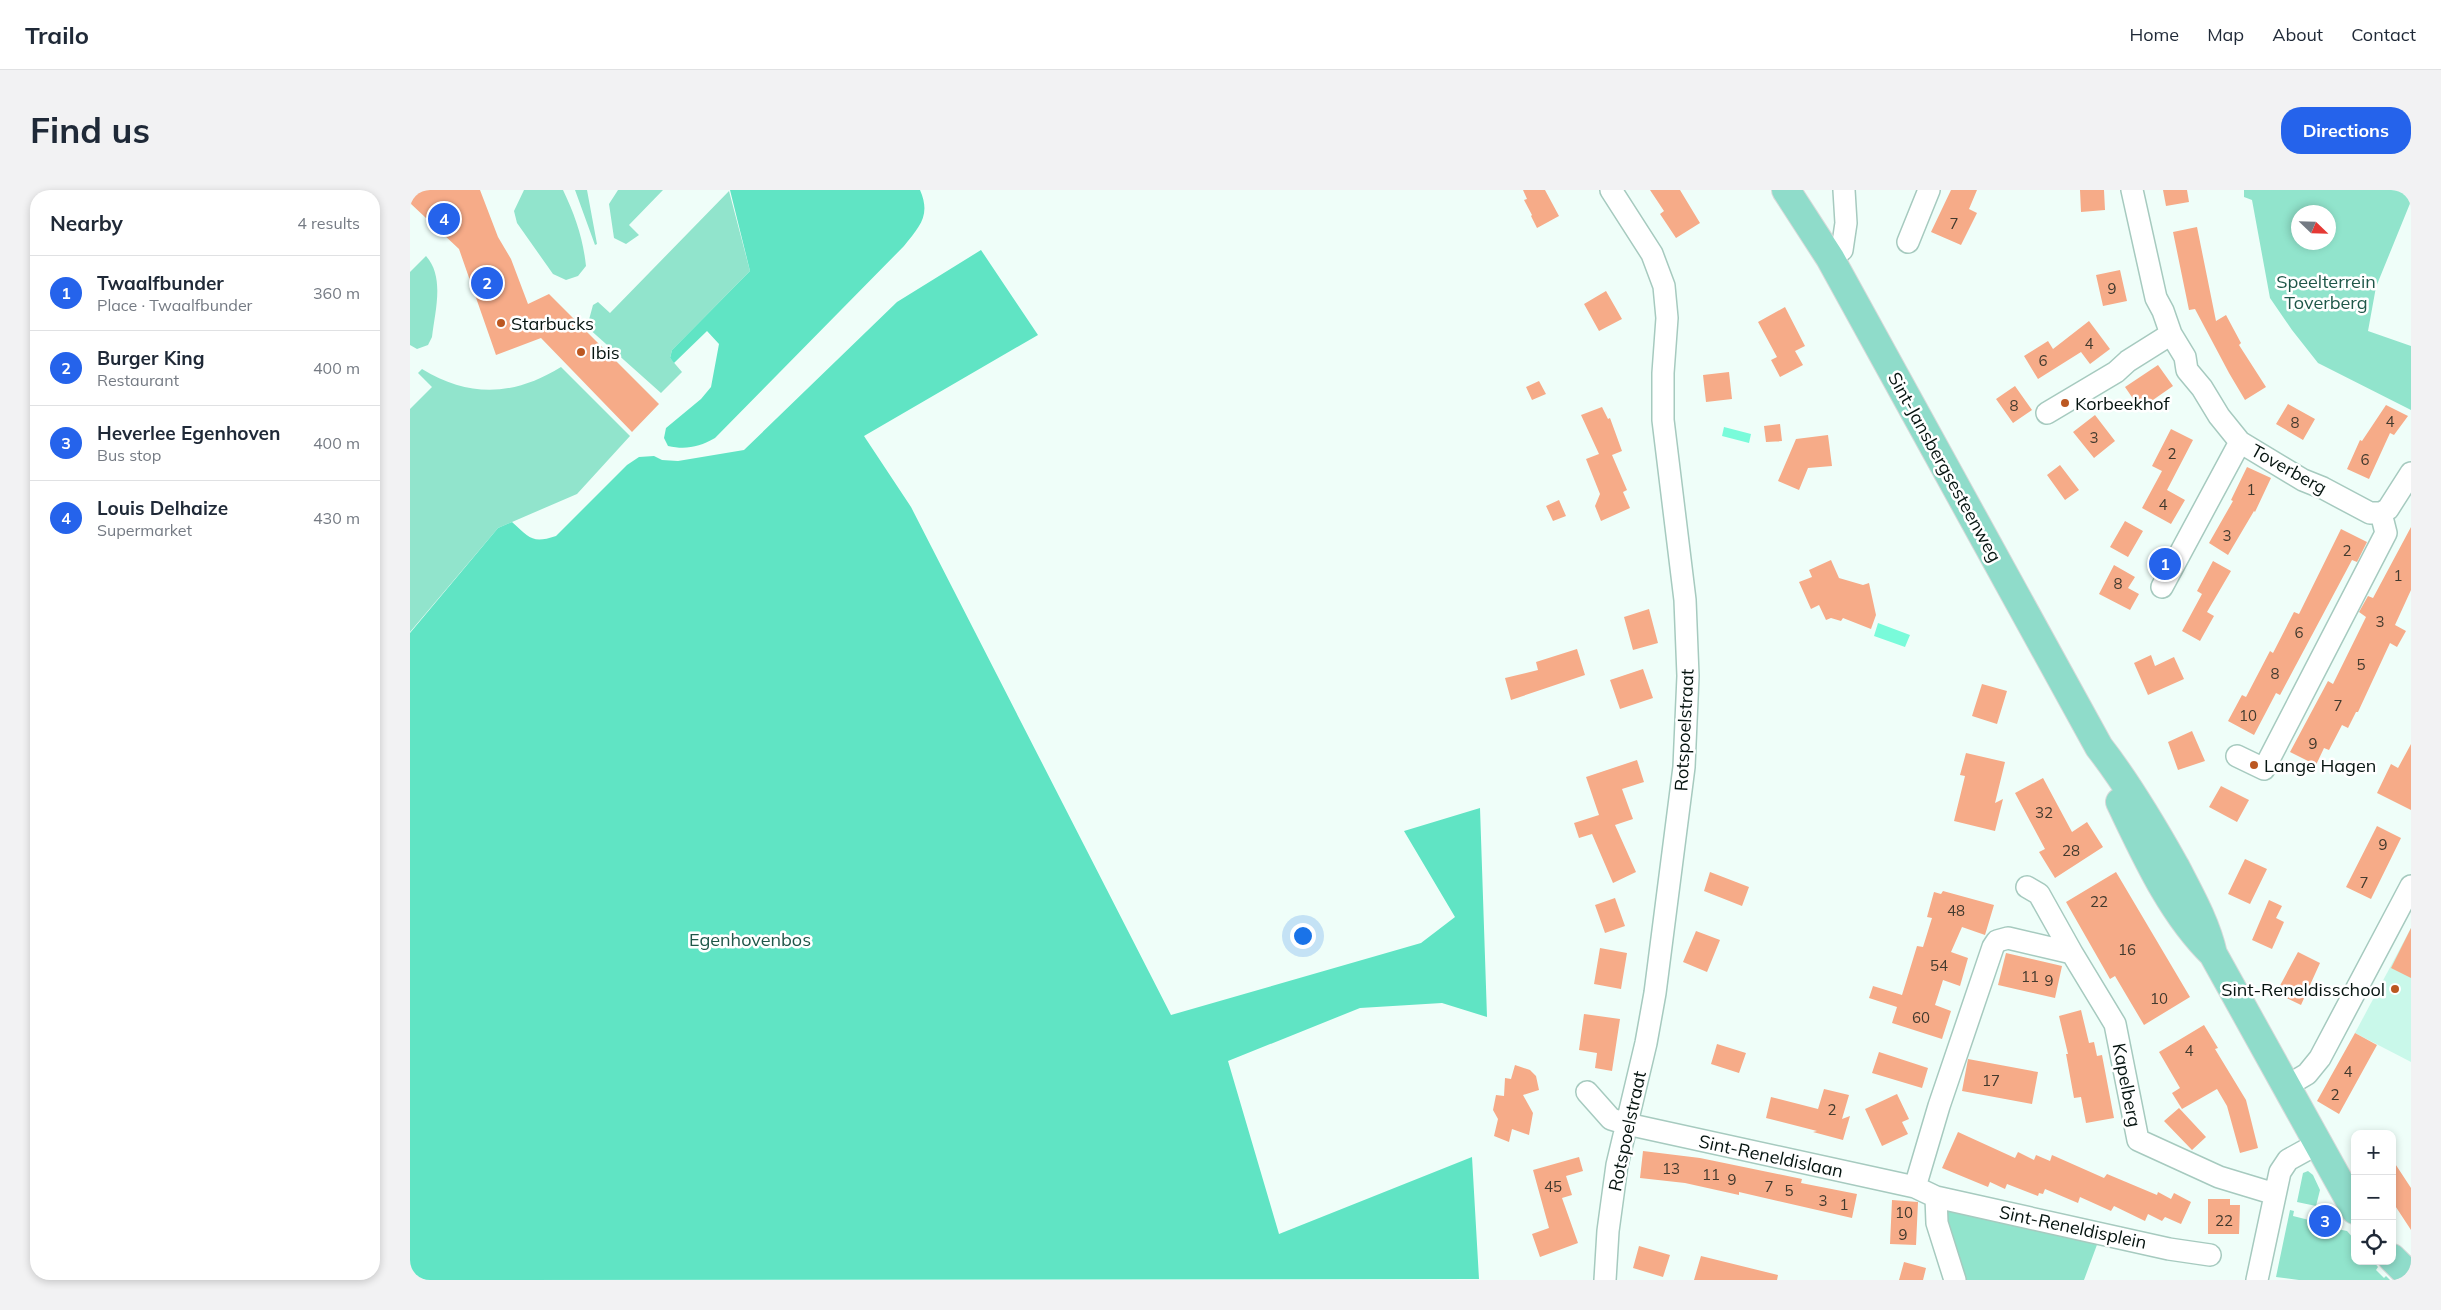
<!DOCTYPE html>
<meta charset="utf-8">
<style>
:root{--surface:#fff;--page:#f2f2f3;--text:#1f2937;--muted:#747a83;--line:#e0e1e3;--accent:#2563eb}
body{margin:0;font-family:Mulish,sans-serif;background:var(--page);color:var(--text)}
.controls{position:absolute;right:15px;bottom:15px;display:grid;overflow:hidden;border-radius:10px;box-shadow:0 2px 8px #0003}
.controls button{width:45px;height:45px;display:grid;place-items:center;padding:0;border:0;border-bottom:1px solid var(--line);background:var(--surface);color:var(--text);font:25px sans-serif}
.compass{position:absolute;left:1881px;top:15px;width:45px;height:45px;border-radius:50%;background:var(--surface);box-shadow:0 2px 8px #0003;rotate:113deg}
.you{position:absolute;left:892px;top:745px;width:18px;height:18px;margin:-12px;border:4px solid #fff;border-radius:50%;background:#1a73e8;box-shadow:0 0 0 8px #1a73e833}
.badge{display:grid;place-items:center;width:32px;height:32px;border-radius:50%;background:var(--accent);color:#fff;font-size:16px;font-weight:700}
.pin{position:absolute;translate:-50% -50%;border:2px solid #fff;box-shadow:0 1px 5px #0006}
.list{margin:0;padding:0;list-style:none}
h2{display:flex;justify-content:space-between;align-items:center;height:65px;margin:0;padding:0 20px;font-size:21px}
h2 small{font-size:16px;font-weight:400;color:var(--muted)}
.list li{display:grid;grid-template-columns:32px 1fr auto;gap:15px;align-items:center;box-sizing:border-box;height:75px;padding:0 20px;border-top:1px solid var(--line)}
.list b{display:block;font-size:19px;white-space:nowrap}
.list p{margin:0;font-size:16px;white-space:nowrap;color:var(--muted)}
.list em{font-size:16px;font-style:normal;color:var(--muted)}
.icon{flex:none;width:28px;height:28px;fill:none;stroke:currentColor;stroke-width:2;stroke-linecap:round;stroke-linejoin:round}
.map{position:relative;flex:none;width:2001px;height:1090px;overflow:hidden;border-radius:20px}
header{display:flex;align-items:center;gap:30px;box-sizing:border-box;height:70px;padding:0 25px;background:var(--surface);border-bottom:1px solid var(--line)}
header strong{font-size:24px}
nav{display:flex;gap:28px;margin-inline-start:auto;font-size:18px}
.intro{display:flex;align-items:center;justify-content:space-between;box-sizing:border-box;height:120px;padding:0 30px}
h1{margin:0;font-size:35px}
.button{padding:12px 22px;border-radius:20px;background:var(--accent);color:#fff;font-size:18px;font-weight:700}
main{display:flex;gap:30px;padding:0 30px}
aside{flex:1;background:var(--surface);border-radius:20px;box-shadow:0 2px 8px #0003}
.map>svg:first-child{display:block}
</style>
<header>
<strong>Trailo</strong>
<nav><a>Home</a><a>Map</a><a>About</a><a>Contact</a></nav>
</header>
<div class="intro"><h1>Find us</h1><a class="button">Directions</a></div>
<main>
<aside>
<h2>Nearby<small>4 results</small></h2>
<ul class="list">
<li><span class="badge">1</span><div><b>Twaalfbunder</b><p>Place · Twaalfbunder</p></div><em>360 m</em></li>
<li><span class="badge">2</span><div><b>Burger King</b><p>Restaurant</p></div><em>400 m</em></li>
<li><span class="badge">3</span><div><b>Heverlee Egenhoven</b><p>Bus stop</p></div><em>400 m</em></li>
<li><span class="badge">4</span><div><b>Louis Delhaize</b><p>Supermarket</p></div><em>430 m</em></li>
</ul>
</aside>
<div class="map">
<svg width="2001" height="1090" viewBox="0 0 2001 1090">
<rect width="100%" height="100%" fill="#effef9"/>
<path fill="#c9f8ea" d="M2001,738V872L1945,843Z"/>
<path fill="#91e4cc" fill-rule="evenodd" d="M114,0H153C165,25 173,48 176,76L168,86L156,90L143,84L107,33L104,21Z
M165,0H177L187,54L185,55Z
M208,0H253L219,35L229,45L216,54L204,48L199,14Z
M1834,0H2001V11L1966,97L1958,141L2001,156V220L1908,173L1882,140L1860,108L1842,10L1834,7ZM1888,22H1918V52H1888Z
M319,1L340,81L262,160L260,168L272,182L251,203L177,137L183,115L188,112L200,123Z
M16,66C35,87 25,121 22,147L18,155L7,159L0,155V82Z
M151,177L220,246L167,304L88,338L0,442V219L22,197L8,183L12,179C60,208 104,206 151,177Z
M1898,981L1903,985L1910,1000L1906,1016L1887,1012L1893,983Z
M1541,1015L1688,1052L1674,1090H1553L1532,1027Z
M1880,1020L1884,1021L1883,1026L1899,1030L1898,1033L1937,1041L1945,1050V1071H1963L1968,1077L1966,1080L1974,1088L1976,1086L1980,1090H1889L1866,1087Z"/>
<path fill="#60e4c4" d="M320,0H510C521,25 510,36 494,56L305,248C289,257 276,260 258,256L254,248L256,238L291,209L301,197L309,154L297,141L264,173L260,168L262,160L340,81Z
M571,60L628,145L454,246L501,317L761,825L1011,753L1045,727L994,641L1070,618L1077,827L1032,813L950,818L818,871L869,1044L1062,967L1069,1089L0,1090V443L88,338L102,332C120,348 122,354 146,346L217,275L229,267L244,266L252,270L268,271L334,260L487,112Z"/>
<path fill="#79fbda" d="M1314,237L1341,244L1339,253L1312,246Z
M1468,433L1500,445L1495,457L1464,446Z"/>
<path fill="#f6ab88" d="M0,0H70L88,47L101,69L118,114L139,104L249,214L222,242L131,148L86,165L49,59L0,13Z
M1113,0H1135L1149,26L1127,38L1121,26L1122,25L1114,10L1117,9Z
M1240,0H1270L1290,33L1266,48L1250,24L1254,21Z
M1541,0H1567L1559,19L1567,23L1551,55L1521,42Z
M1670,0H1694L1695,20L1671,22Z
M1753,0H1777L1779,12L1756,16Z
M1787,37L1806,131L1816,125L1831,153L1829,155L1856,197L1835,210L1819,183L1785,119L1779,120L1763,42Z
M1710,80L1717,111L1693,116L1686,85Z
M1196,101L1212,129L1189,141L1174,114Z
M1375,117L1395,156L1385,161L1393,175L1370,187L1361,170L1367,167L1348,132Z
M1679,131L1700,159L1680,174L1671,162L1628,189L1614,166L1638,151L1643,159Z
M1748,175L1763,196L1730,219L1715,197Z
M1319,182L1322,209L1296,212L1293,185Z
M1129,191L1136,204L1122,210L1116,197Z
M1605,196L1622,220L1603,233L1586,209Z
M1878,214L1905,229L1893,250L1866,234Z
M1976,215L1998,226L1984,245L1980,243L1959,289L1937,279L1950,250L1952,251Z
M1192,217L1198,229L1200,228L1212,261L1202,265L1217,300L1213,302L1220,318L1191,331L1185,316L1190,304L1176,269L1189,264L1171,225Z
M1685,225L1705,251L1684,268L1663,242Z
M1370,234L1372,251L1356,252L1354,236Z
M1761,239L1783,250L1757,300L1775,310L1761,334L1732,318L1752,281L1742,276Z
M1418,245L1422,276L1398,278L1389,300L1368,291L1386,249Z
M1650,275L1669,300L1655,310L1637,285Z
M1837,277L1861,288L1845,322L1844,321L1818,365L1799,353L1823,311L1821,310Z
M1149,310L1156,326L1143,331L1136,316Z
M1715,331L1733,341L1718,367L1700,357Z
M2001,337V400L1985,435L1996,441L1987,457L1980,453L1948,522H1946L1938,538L1932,535L1919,560L1914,558L1906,575L1880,562L1918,491L1923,494L1956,427L1949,422L1958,406L1963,408Z
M1931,339L1957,352L1947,372L1942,370L1870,505L1866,503L1844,545L1818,531L1832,505L1836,507L1860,461L1863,463L1884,422L1889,424Z
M1421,370L1429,388L1453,395L1459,393L1466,425L1461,439L1433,428L1431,431L1421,428L1416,430L1409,415L1401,419L1389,392L1402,387L1399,380Z
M1803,371L1821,381L1797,422L1804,426L1790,451L1772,441L1792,404L1787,401Z
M1704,375L1725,387L1718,398L1729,404L1720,420L1689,404Z
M1239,419L1248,453L1223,460L1214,427Z
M1167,459L1175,485L1101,510L1095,488L1128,480L1126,472Z
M1741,465L1745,476L1764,467L1774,489L1738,505L1724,473Z
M1233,479L1243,508L1210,519L1200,490Z
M1572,494L1597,501L1587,534L1562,526Z
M1782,541L1795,571L1768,580L1758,552Z
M2001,554V620L1967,603L1981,574L1988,578Z
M1556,563L1595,572L1585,613L1593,609L1585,641L1544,631L1555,586L1550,585Z
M1227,570L1234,592L1212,599L1223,629L1205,635L1226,682L1203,693L1182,644L1169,648L1164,633L1189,625L1176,587Z
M1633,588L1662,642L1677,632L1693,657L1645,688L1629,662L1635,659L1605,603Z
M1811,596L1839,610L1827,632L1799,617Z
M1967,636L1991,648L1961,709L1936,697Z
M1835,669L1857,679L1840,714L1818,704Z
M1300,682L1339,697L1332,716L1294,701Z
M1706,682L1780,807L1734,835L1705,786L1700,789L1656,712Z
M1533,701L1584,715L1575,745L1552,737L1541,762L1558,768L1550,796L1533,790L1525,815L1541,821L1532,849L1482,833L1487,817L1459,808L1463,796L1492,805L1507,756L1513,757L1522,728L1517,727L1524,702L1531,704Z
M1205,708L1215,736L1195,743L1185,715Z
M1859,710L1872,716L1866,728L1874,732L1862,759L1842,750Z
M2001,738V788L1981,778Z
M1286,741L1310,750L1297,782L1273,772Z
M1190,758L1217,763L1211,799L1184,794Z
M1888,762L1910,773L1891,815L1866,803Z
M1596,763L1652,776L1645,808L1588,795Z
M1671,820L1679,853L1684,852L1687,866L1692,865L1704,928L1676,933L1671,907L1664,908L1656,864H1658L1649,826Z
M1174,824L1210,829L1202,881L1185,878L1187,863L1169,860Z
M1794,835L1808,858L1805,859L1836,910L1848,958L1830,963L1817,916L1807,899L1772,919L1762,903L1770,898L1749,862Z
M1945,843L1967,855L1929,924L1907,911Z
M1307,854L1336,863L1329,883L1301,874Z
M1469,862L1518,878L1512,898L1462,883Z
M1558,869L1628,882L1622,914L1552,901Z
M1105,875L1120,880L1126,886L1129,900L1113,905L1123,923L1119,945L1102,939L1099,952L1084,946L1088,929L1083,920L1086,905L1094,906L1095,888L1101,889Z
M1414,899L1439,905L1432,929L1440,926L1433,950L1403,942L1407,941L1356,928L1361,907L1408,919Z
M1487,904L1499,929L1492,932L1498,944L1472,956L1455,919Z
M1769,918L1796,947L1782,960L1754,931Z
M1548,942L1605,968L1608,962L1624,970L1626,965L1640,971L1642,965L1694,988L1697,984L1747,1005L1748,1002L1761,1009L1764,1003L1781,1012L1771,1034L1755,1027L1752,1031L1738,1024L1735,1031L1704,1016L1701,1021L1670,1007L1668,1013L1635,999L1633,1004L1629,1003L1628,1006L1597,994L1595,999L1580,992L1578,997L1532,978Z
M1233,961L1290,968L1392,989L1391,993L1447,1004L1442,1028L1329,1002V1005L1275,993L1230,988Z
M1169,967L1173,981L1156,986L1162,1005L1152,1008L1168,1053L1130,1067L1122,1044L1139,1038L1123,980Z
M1982,969L2001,998V1040L1982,1011Z
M1798,1009H1820V1015H1830L1829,1044H1798Z
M1482,1010L1508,1012L1506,1055L1480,1054Z
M1229,1056L1260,1065L1253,1087L1223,1078Z
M1291,1066L1368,1085L1367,1090H1284Z
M1494,1072L1516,1078L1513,1090H1489Z"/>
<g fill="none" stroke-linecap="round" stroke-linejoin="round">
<g stroke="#a6cabf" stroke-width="24">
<path id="minor" d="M1722,0L1746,108L1753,121L1761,144L1775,167L1777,180L1792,198L1809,226L1830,252L1893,290L1913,298L1960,323H1971L1978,319L2001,283
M1498,52L1519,0
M1420,68L1432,60L1436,33L1434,0
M1637,223L1706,182L1718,171L1761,144
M1752,397L1830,252
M1827,566L1854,579L1976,343L1971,323
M1662,763L1705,834L1728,950L1809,987L1865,1004
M1875,897L1897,884L1910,868L2001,696
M1177,902L1201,929L1217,934L1505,997L1526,1007L1759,1059L1800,1065
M1505,997L1529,916L1583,757L1587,751L1598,748L1662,763L1629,704L1617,697
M1526,1007L1527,1033L1545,1090
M1195,1090L1198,1041L1207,975L1236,853L1245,803L1274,577L1278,486L1275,410L1253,230V183L1257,128L1254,96L1242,64L1201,0
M1847,1090L1870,982L1878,970L1907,954"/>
</g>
<g stroke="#d7d9d9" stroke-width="30">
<path id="major" d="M1376,0L1420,68L1689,557C1718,594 1742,635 1765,676C1780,705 1796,733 1803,764
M1710,612C1735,664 1761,723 1803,764L1945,1020
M1982,1068L2001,1087"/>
</g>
<use href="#minor" stroke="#fff" stroke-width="21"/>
<use href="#major" stroke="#8fdcca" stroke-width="28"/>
</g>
<g fill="#bb5721" stroke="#fff" stroke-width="2">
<circle cx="91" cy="133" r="5"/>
<circle cx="171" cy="162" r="5"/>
<circle cx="1655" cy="213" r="5"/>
<circle cx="1844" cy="575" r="5"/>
<circle cx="1985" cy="799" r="5"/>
</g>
<g text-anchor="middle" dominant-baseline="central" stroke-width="5" stroke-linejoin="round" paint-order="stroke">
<g font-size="15" fill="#423a2e">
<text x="1544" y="33">7</text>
<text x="1702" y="98">9</text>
<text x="1679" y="153">4</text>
<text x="1633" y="170">6</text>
<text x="1604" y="215">8</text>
<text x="1980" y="231">4</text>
<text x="1885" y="232">8</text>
<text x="1684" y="247">3</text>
<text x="1762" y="263">2</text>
<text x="1955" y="269">6</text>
<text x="1841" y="299">1</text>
<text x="1753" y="314">4</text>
<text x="1817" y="345">3</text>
<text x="1937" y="360">2</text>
<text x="1988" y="385">1</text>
<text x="1708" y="393">8</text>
<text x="1970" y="431">3</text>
<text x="1889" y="442">6</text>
<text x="1951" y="474">5</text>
<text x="1865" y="483">8</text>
<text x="1928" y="515">7</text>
<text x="1838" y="525">10</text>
<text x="1903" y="553">9</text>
<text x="1634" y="622">32</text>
<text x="1973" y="654">9</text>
<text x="1661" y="660">28</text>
<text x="1954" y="692">7</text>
<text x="1689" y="711">22</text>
<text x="1546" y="720">48</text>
<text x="1717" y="759">16</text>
<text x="1529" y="775">54</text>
<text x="1620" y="786">11</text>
<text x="1639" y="790">9</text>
<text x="1749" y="808">10</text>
<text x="1511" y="827">60</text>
<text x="1779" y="860">4</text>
<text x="1938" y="881">4</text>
<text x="1581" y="890">17</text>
<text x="1925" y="904">2</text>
<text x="1422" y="919">2</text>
<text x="1261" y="978">13</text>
<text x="1301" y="984">11</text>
<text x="1322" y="989">9</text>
<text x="1143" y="996">45</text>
<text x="1359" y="996">7</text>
<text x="1379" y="1000">5</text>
<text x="1413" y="1010">3</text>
<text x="1434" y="1014">1</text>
<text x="1494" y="1022">10</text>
<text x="1814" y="1030">22</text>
<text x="1493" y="1044">9</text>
</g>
<g font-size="18" fill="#1f5749" stroke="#fff">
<text x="1916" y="91">Speelterrein<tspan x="1916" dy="21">Toverberg</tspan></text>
<text x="340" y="749">Egenhovenbos</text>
</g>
<g font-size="18" fill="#061410" stroke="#fff" text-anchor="start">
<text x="101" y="133">Starbucks</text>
<text x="181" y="162">Ibis</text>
<text x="1665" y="213">Korbeekhof</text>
<text x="1854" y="575">Lange Hagen</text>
<text x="1975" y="799" text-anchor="end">Sint-Reneldisschool</text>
</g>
<g font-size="18" fill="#061410" stroke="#fff">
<text transform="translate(1535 277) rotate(61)">Sint-Jansbergsesteenweg</text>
<text transform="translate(1879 279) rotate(29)">Toverberg</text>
<text transform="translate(1274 540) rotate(-87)">Rotspoelstraat</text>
<text transform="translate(1717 895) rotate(79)">Kapelberg</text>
<text transform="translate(1217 941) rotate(-78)">Rotspoelstraat</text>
<text transform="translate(1361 966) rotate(12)">Sint-Reneldislaan</text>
<text transform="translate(1663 1037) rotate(12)">Sint-Reneldisplein</text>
</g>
</g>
</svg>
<div class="controls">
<button>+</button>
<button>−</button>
<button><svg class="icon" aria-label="locate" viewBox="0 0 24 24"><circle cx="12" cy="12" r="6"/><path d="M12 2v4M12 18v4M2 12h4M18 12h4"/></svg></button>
</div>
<svg class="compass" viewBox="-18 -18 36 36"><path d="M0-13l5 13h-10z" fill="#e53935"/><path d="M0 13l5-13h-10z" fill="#747a83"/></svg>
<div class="you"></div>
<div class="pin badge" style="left:1755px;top:374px">1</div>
<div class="pin badge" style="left:77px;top:93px">2</div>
<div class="pin badge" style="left:1915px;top:1031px">3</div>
<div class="pin badge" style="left:34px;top:29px">4</div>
</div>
</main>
